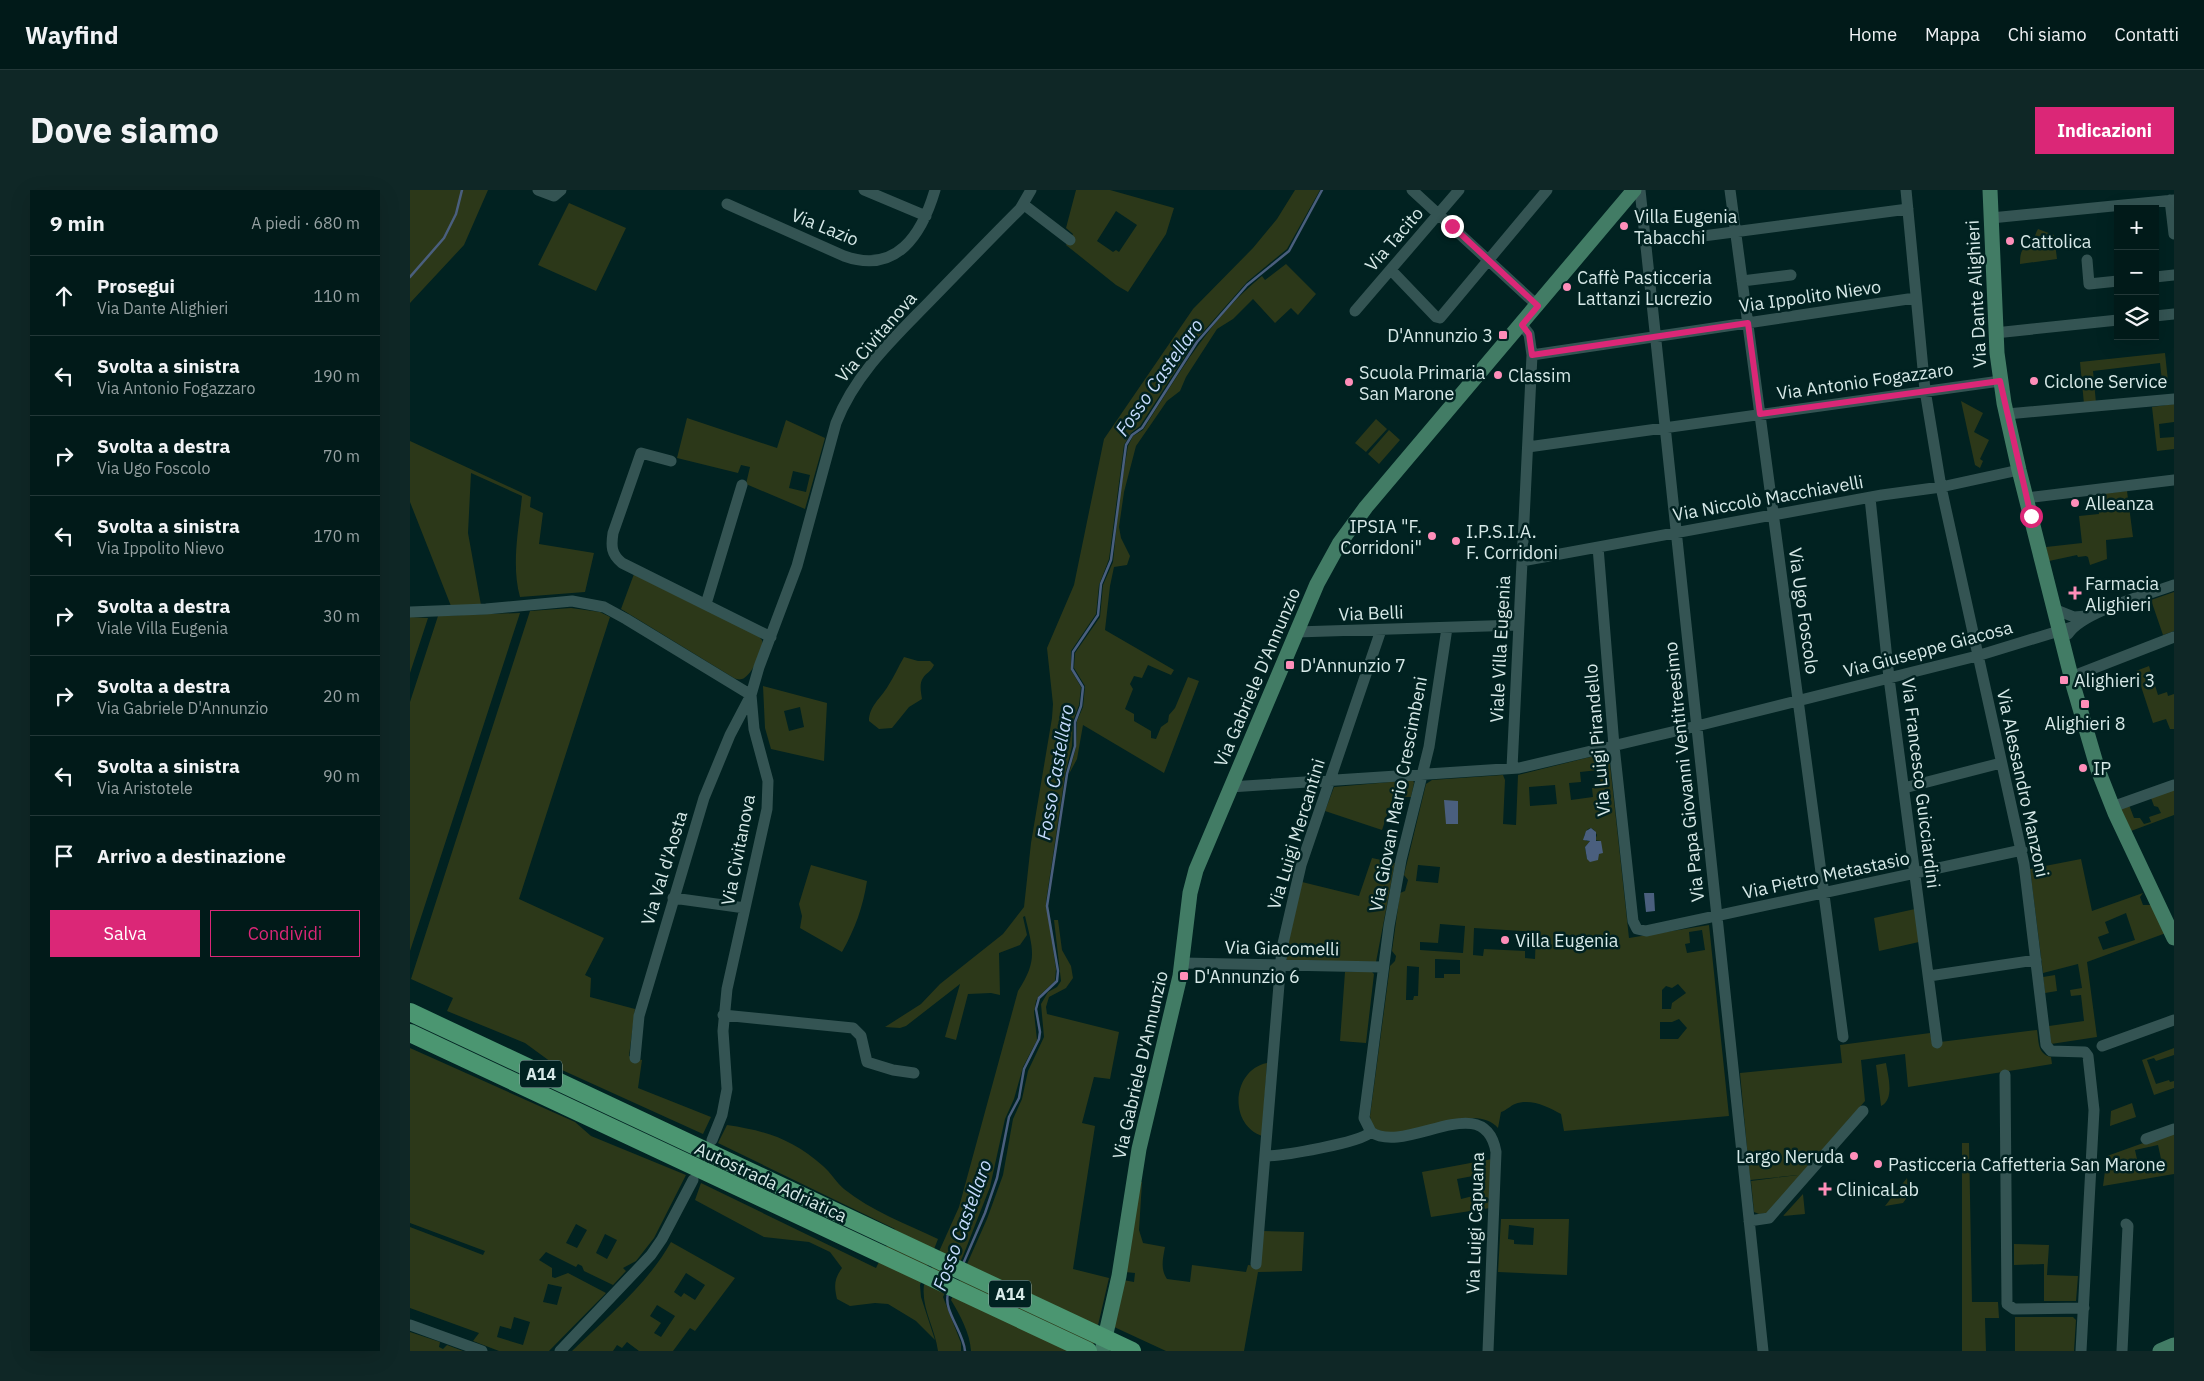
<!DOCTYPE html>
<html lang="it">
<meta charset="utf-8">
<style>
:root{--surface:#011a19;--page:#0f2726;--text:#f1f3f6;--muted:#96a1a2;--line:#233838;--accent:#db2777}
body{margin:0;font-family:"IBM Plex Sans",sans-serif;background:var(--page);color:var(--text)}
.controls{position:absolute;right:15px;top:15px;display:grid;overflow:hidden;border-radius:0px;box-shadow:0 5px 20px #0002}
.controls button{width:45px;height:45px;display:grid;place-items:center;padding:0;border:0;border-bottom:1px solid var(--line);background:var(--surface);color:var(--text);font:25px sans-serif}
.stop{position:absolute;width:15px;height:15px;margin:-11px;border:4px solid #db2777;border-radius:50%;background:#fff}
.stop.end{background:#db2777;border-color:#fff;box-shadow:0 1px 5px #0008}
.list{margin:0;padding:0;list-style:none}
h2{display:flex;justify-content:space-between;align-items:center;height:65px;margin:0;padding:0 20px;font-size:21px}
h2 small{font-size:16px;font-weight:400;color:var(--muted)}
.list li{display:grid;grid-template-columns:32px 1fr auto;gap:15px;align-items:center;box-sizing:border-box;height:80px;padding:0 20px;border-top:1px solid var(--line)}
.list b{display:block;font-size:19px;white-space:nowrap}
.list p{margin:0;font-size:16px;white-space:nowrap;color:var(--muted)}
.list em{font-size:16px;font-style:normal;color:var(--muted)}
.actions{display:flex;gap:10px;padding:15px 20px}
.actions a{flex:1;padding:11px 0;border:1px solid var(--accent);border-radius:0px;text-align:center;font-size:18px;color:var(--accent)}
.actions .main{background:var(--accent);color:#fff}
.icon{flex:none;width:28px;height:28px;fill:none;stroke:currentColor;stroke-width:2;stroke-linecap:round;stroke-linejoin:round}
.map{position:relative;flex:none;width:1764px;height:1161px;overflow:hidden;border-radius:0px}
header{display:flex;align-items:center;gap:30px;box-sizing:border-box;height:70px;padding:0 25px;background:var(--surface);border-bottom:1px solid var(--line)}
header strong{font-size:24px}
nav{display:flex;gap:28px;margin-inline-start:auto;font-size:18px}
.intro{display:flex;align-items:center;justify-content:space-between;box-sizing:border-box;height:120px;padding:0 30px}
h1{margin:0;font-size:35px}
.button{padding:12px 22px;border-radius:0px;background:var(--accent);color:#fff;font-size:18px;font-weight:700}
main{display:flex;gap:30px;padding:0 30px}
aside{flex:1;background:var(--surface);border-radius:0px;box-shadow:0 5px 20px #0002}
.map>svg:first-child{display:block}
</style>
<header>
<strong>Wayfind</strong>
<nav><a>Home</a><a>Mappa</a><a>Chi siamo</a><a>Contatti</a></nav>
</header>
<div class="intro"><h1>Dove siamo</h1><a class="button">Indicazioni</a></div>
<main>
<aside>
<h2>9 min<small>A piedi · 680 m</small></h2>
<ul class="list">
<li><svg class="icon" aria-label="ahead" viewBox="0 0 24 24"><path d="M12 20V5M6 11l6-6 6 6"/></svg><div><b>Prosegui</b><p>Via Dante Alighieri</p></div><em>110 m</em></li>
<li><svg class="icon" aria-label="left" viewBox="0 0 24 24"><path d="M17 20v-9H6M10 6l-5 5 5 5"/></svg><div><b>Svolta a sinistra</b><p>Via Antonio Fogazzaro</p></div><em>190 m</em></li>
<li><svg class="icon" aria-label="right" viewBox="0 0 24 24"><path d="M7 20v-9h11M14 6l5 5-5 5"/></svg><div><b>Svolta a destra</b><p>Via Ugo Foscolo</p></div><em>70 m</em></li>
<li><svg class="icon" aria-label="left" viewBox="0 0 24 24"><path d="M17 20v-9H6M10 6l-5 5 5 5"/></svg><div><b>Svolta a sinistra</b><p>Via Ippolito Nievo</p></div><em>170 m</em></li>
<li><svg class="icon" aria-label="right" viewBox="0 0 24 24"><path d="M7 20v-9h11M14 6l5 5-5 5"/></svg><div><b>Svolta a destra</b><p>Viale Villa Eugenia</p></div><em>30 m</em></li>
<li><svg class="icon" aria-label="right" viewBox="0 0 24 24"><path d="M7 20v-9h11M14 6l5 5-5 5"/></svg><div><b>Svolta a destra</b><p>Via Gabriele D'Annunzio</p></div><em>20 m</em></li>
<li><svg class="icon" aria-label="left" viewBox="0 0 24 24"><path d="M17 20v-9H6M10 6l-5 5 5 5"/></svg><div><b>Svolta a sinistra</b><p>Via Aristotele</p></div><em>90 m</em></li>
<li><svg class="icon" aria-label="arrive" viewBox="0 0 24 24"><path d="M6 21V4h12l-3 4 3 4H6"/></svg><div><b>Arrivo a destinazione</b></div></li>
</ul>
<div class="actions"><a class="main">Salva</a><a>Condividi</a></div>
</aside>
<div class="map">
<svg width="1764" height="1161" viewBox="0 0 1764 1161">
<rect width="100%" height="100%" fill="#012221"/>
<path fill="#2c3819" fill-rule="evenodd" d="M0,0H78L54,55L0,113Z
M666,0H700L764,18L756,44L718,102L706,95L656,55L663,44L656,38ZM706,21L727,35L709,62L706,60L703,62L687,51Z
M885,0H910L877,59L837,92L785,151L730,236L721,243L714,255L699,369L689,395L686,424L661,461V480L671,497L669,515L663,531L662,556L655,585L636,712L646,779L645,791L629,806L626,811L624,822L627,850L613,877L604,909L595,929L580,997L553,1066L533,1107L551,1153V1161H528C525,1138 511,1118 514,1095L549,1017L608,801C628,770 623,760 615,726L613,727L617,745L610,755L589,763L590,805L581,803L558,804L546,850L535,847L550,794L496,836L490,838L475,837L511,814L530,794L593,744L614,717L621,653L642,528L643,514L637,458L664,395L694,249L783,119L843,58L867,29Z
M159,13L216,38L186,101L128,75Z
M1628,39L1644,45L1647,69L1610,74C1610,55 1615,61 1623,50C1625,47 1626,42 1628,39Z
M876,74L906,104L888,125L881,118L865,133L843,109L823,129L807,139L776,187L770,201L757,211L726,256L714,302L709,337L711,348L720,366L717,375L704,377L700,396L695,440L764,480L761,485L738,475L732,488L724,486L720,494L723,499L715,519L724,524V531L741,541V548L746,549L751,537L758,532L759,525L765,518L778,487L789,491L754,583L673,535L667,569L659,584L666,557L667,531L673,517L675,496L664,478L665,463L690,427L693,395L703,372L710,303L718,256L723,246L733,240C768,185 801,127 852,86L855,90Z
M1755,163L1758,191H1752L1750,173L1683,181L1686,213L1674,214L1670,172Z
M1551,211L1573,223L1564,242L1579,250L1570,269L1573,271L1570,278L1565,275Z
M1764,214V232L1749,234L1750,248L1764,247V259L1747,261L1742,217Z
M277,228L367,258L376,230L415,248L395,319L336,294L340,277L331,275L328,283L267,268ZM383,281L400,285L396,302L379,298Z
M966,229L977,239L956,262L945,253Z
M979,240L990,250L969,274L958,264Z
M0,251L121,307L120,317L133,323L129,354L184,363L175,402L110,407C101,375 109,338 112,306L61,283L58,343L71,415L41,416L0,312Z
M1717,301L1723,347L1696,350L1697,369L1680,375L1678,367L1676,366L1668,367L1667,365L1639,371L1636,357L1672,353L1669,326L1689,324L1687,304Z
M224,384L347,444C348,445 351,449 352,450C355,458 341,487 332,489C329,490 326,489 324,488L211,419Z
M1764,402V441L1753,445L1741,410Z
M161,418L190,422L200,427L109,709L194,748L175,785L181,788L180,807L225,819L219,866L232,870L228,898L301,927L293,944L152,880L115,853L37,821L43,808L1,789L120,421Z
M110,423L0,761V512L28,426Z
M0,427L18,428L0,483Z
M494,467L508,471H520L524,475C521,482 516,483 513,488C509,494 511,502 512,509L499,517L482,538L469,539L459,531C459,516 471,508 478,496C484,487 488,477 494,467Z
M1739,476L1748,505L1757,502L1758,506L1764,504V539H1760L1756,529L1743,533L1726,481Z
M353,496L417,513L414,571L361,559L355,538ZM390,517L394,537L379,541L374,521Z
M1196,563L1199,565L1219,748L1299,735L1319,926L1154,941L1151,924C1138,917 1121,908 1105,914C1100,916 1097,920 1091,922L1088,938C1062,908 997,959 962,937L960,926L980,776L985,771L986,766L982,761L990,703L995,701L998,690L994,685L1016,594L1022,590L1093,585L1095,590L1093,634L1106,635L1108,585ZM1189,580L1191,597L1182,598L1183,607L1161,610L1159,593L1171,592L1170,582ZM1145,595L1147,614L1120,616L1119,597ZM1181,638L1184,640L1187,645L1185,650L1190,651L1189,664L1177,669L1175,657L1180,651H1176L1174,646L1178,639ZM1008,675L1030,677L1028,693L1006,691ZM1030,734L1055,736L1053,763L1010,760V752L1028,753ZM1064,738L1126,742L1125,769L1115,768V761L1074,759L1073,766L1063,765ZM1292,740L1295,760L1277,763L1275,754L1280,753L1279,742ZM1025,769L1050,770V784H1034V788H1025ZM997,776L1009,777L1008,806H1004L1003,810H996ZM1268,794L1276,803L1262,813L1261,819H1252V800L1256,796L1262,798ZM1269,829L1277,838L1268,849H1250V832H1262Z
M1003,590L1004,593L1001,607H983L972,640L915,621L924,597Z
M1764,599V625L1721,641L1710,618L1719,615L1724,628H1730L1734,634L1741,632L1739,627L1751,623L1748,617L1744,616L1741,608Z
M962,668L985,673L966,772L877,770L875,767L892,692L949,706Z
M1671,669L1682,721L1733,703L1730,707L1733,715H1742L1756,743L1677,772L1687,847L1641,854L1639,836L1674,831L1671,805L1661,806L1660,800L1672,798L1668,774L1633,783L1620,679ZM1716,723L1725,750L1693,760L1688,747L1699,743L1695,732Z
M401,675L457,691C453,717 445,739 432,762L390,738L392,726L389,714Z
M1505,719L1509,752L1469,761L1464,728Z
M644,730H648L652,760L661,776L663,788L656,798L639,807L636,817L637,824L709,842L700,889L684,887L672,933L685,936L663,1079L699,1088L682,1161H561C560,1143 550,1125 541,1110L577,1029L593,985L603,929L612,909L618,881L634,847L631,814L638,802L647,797L651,791Z
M935,782H962L964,784L956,853L930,851Z
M1645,785L1647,801L1635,803L1633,787Z
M1627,840C1629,851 1627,864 1641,867L1642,874L1498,897L1495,864L1451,870L1455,911L1358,1023L1349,1024L1344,1022L1341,991L1388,985L1340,990L1330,883L1432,873L1430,855L1520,843L1522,853Z
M0,858L165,932L181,946L276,985L244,1048L226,1071L213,1078L216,1081L203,1095L174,1081L172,1076L168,1074L166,1077L136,1062L129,1070L142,1078V1087L145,1088L158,1083L196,1103L139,1161H89L63,1151L69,1143L0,1118V1037L73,1065L75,1061L0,1033ZM166,1034L177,1040L167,1058L156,1053ZM195,1044L207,1050L197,1069L186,1063ZM138,1094L152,1097L147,1115L133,1112ZM104,1127L120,1132L113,1155L87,1147L90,1136L101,1139Z
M1764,858V865L1746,871L1744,868L1737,870L1746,894L1759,890L1760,892L1764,891V898L1744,905L1732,870Z
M857,873L852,946C818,934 822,880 857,873Z
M1476,873C1478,886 1485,909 1471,916L1466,875Z
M1722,913L1726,927L1700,936L1701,921Z
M317,935C357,941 382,949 413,976C421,983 426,992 434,999C461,1021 497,1034 528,1049L510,1095L511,1107L525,1150L506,1131L478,1114L465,1113L440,1116L427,1109C424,1096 424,1089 432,1078L420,1062L399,1052L354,1047L285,1010L291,993L466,1078L485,1039L308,953Z
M1764,942V984L1693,996L1697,966ZM1748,955L1753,978L1730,983L1725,960Z
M1552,953H1559L1562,1112H1588L1589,1128H1575L1576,1161H1552Z
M1082,969L1080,1018L1021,1027L1012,982ZM1063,986L1067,1005L1051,1009L1047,989Z
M1497,988C1498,999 1500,1005 1493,1013L1475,1016Z
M728,992H732L729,1040L733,1053L755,1057C753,1068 750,1079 757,1089L780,1092L782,1075L836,1082L838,1075L848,1076L852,1041L894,1042L892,1081L848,1082L834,1161H756L702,1136L713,1090L724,1092L725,1083L715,1082Z
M1393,1004L1395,1024L1373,1026Z
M1091,1029H1159L1157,1085L1088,1082ZM1099,1035L1124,1038L1123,1055L1104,1054V1050L1098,1049Z
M261,1052L325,1088L285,1141L280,1138L263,1161H229L217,1152L212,1158L207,1155L203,1161H162C197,1127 237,1095 261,1052ZM276,1083L295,1095L285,1110L274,1103L271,1107L264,1102ZM247,1115L265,1126L251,1147L244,1143L251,1133L240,1126Z
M1604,1054L1639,1055L1637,1085L1668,1086L1666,1111H1634V1074L1604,1075Z
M1605,1127H1663L1666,1130L1664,1161H1605Z
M0,1142L30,1152L29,1157L33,1159L37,1155L53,1161H0Z"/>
<path fill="#4a5f7e" d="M1034,610L1048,611V634H1036Z
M1181,638L1186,642V651H1191L1193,663L1189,664L1188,670L1180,672L1177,669L1175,657L1180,651L1173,650L1176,641Z
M1234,703H1244L1245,721L1236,722Z"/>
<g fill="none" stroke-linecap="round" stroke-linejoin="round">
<path stroke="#4a5f7e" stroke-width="2.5" d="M0,87L34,48L46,24L52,0
M553,1074L575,1023L587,988L599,927L609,908L614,879L629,849L630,842L626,819L629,808L647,791L648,781L637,716L657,584L665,556V532L671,516L673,497L662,479L663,462L688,425L691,394L701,370L716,255L722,245L732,238L787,152L837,95L879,61L912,0
M538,1104C533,1120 554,1143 555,1161"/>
<path stroke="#345453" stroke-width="11" d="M128,0L144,6L151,0
M454,0L516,26
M1002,0L1128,116
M1230,0L1353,1161
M1320,0L1433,847
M1496,0L1515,200L1531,297L1614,674L1636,855L1641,861L1675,862L1678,866L1684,920L1671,1161
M1760,10L1764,44
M317,14L434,66C487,85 512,44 525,0
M613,14L660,50
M1581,28L1764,10
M1278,48L1498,19
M1677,70L1679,94L1708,91
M981,80L1026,127L1030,128L1137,0
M1745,87L1764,85
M1332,91L1381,85
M945,121L1049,0
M1745,126L1764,124
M1585,143L1708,130
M1122,165L1505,108
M1597,224L1764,209
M1118,257L1590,191
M261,271L231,263L203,343C201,356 201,364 212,373L361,447
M1460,308L1479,488L1527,853
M1616,308L1764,290
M1188,357L1204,556L1223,731L1227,739L1236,741L1612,660
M1112,371L1472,305L1531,297L1609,280
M296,414L332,295
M1644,419L1664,427L1677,426
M0,422L76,419L162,411L194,417L216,429L341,505
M1037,438L1019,557L991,670L979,736L954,928L961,942C996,966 1075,897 1086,962L1078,1161
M886,442L1109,435
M1658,444C1673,421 1737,405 1764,395
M1661,487L1764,447
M1102,578L1122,165L1119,144L1112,135
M820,597L1109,578L1287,536L1567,466L1662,437
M1494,598L1591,573
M1702,617L1764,595
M263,708L335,718
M772,773L972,777
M1519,786L1626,770
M313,825L443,838L451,846L457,872L483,880L504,883
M1692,856L1764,830
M225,868L229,826L294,608L320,545L341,505
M1595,885L1597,1114L1604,1119L1674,1118
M1736,949L1764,939
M302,950L312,925L317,899L313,841L317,799L357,619L358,591L344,539L341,505L349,477L387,376L426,233C445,184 483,149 519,112C549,81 579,50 610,19L621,0
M855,966C872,966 950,953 961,942
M1339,1031L1359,1028L1453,921
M846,1074L872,758L891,675L971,440
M0,1135L72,1161
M150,1161L241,1065L252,1049L283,990
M1712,1161L1718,1036L1716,1034"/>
<path stroke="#427c65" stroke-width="15" d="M1580,0L1587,163L1594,213L1609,280L1664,498L1688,580L1705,623L1764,748
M692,1161L709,1086L729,959L770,786L780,703L786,680L907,394L929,354L956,317L1224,0
M1750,1161L1764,1155"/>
<path stroke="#4b9671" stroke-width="18" d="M0,822L722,1161
M0,843L678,1161"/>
</g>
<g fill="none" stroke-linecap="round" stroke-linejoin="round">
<path stroke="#db2777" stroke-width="6" d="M1042,36L1128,116L1112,135L1119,144L1122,165L1338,133L1350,224L1590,191L1621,326"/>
</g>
<g fill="#ff8eb9" stroke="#012221" stroke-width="2">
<circle cx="1214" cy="36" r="5"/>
<circle cx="1600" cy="51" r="5"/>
<circle cx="1157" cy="97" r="5"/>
<rect x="1088" y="140" width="10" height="10" rx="2.5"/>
<circle cx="1088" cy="185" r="5"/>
<circle cx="1624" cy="191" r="5"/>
<circle cx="939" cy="192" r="5"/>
<circle cx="1665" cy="313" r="5"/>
<circle cx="1022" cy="346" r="5"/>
<circle cx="1046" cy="351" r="5"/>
<path d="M1662.5 395.5h5v5h5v5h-5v5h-5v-5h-5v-5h5z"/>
<rect x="875" y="470" width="10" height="10" rx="2.5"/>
<rect x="1649" y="485" width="10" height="10" rx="2.5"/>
<rect x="1670" y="509" width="10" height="10" rx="2.5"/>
<circle cx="1673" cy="578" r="5"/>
<circle cx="1095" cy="750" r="5"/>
<rect x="769" y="781" width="10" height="10" rx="2.5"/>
<circle cx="1444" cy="966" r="5"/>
<circle cx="1468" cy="974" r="5"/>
<path d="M1412.5 991.5h5v5h5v5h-5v5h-5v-5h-5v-5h5z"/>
</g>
<g text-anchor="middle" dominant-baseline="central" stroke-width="5" stroke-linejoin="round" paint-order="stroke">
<g fill="#012221" stroke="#97adac" stroke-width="1">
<rect x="110" y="870.5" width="42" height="27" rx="4"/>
<rect x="579" y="1090.5" width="42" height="27" rx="4"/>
</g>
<g font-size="16" font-weight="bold" fill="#d7e9e8">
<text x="131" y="884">A14</text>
<text x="600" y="1104">A14</text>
</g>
<g font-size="18" fill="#d7e9e8" stroke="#012221" text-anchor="start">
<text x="1224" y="26">Villa Eugenia<tspan x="1224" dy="21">Tabacchi</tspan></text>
<text x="1610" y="51">Cattolica</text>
<text x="1167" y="87">Caffè Pasticceria<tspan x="1167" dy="21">Lattanzi Lucrezio</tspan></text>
<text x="1083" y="145" text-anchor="end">D'Annunzio 3</text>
<text x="949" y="182">Scuola Primaria<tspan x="949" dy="21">San Marone</tspan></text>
<text x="1098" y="185">Classim</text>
<text x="1634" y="191">Ciclone Service</text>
<text x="1675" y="313">Alleanza</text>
<text x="1012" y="336" text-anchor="end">IPSIA "F.<tspan x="1012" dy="21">Corridoni"</tspan></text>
<text x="1056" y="341">I.P.S.I.A.<tspan x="1056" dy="21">F. Corridoni</tspan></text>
<text x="1675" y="393">Farmacia<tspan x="1675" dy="21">Alighieri</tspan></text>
<text x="890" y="475">D'Annunzio 7</text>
<text x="1664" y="490">Alighieri 3</text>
<text x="1675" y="533" text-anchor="middle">Alighieri 8</text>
<text x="1683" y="578">IP</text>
<text x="1105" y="750">Villa Eugenia</text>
<text x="784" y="786">D'Annunzio 6</text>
<text x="1434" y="966" text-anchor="end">Largo Neruda</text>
<text x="1478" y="974">Pasticceria Caffetteria San Marone</text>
<text x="1426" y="999">ClinicaLab</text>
</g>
<g font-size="18" fill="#d7e9e8" stroke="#012221">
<text transform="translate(415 37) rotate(22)">Via Lazio</text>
<text transform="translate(984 49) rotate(-49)">Via Tacito</text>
<text transform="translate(1566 104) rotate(-93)">Via Dante Alighieri</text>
<text transform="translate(1400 106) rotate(-8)">Via Ippolito Nievo</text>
<text transform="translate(466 147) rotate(-49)">Via Civitanova</text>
<text transform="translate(1455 191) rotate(-8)">Via Antonio Fogazzaro</text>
<text transform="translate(1358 308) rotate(-10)">Via Niccolò Macchiavelli</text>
<text transform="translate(1394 421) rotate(82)">Via Ugo Foscolo</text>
<text transform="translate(961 423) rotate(-2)">Via Belli</text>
<text transform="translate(1090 459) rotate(-87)">Viale Villa Eugenia</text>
<text transform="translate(1518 459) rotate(-15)">Via Giuseppe Giacosa</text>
<text transform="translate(847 487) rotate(-67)">Via Gabriele D'Annunzio</text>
<text transform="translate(1187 550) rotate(-95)">Via Luigi Pirandello</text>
<text transform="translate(1274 582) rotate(-96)">Via Papa Giovanni Ventitreesimo</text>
<text transform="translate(1511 593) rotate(83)">Via Francesco Guicciardini</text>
<text transform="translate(1613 593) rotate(78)">Via Alessandro Manzoni</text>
<text transform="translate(988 604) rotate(-79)">Via Giovan Mario Crescimbeni</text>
<text transform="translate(886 644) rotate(-73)">Via Luigi Mercantini</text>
<text transform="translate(328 660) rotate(-79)">Via Civitanova</text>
<text transform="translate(254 678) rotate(-73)">Via Val d'Aosta</text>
<text transform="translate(1416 685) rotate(-12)">Via Pietro Metastasio</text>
<text transform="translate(872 758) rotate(1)">Via Giacomelli</text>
<text transform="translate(730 875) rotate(-77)">Via Gabriele D'Annunzio</text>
<text transform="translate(361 992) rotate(25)">Autostrada Adriatica</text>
<text transform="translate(1065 1033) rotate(-88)">Via Luigi Capuana</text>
</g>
<g font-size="19" font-style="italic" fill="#c5dbfd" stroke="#012221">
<text transform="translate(749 187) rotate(-55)">Fosso Castellaro</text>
<text transform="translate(645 582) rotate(-80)">Fosso Castellaro</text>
<text transform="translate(552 1035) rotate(-70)">Fosso Castellaro</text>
</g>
</g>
</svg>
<div class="controls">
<button>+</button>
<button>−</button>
<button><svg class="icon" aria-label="layers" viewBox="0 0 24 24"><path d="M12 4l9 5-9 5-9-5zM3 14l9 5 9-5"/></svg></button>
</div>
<div class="stop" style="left:1621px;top:326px"></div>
<div class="stop end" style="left:1042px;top:36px"></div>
</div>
</main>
